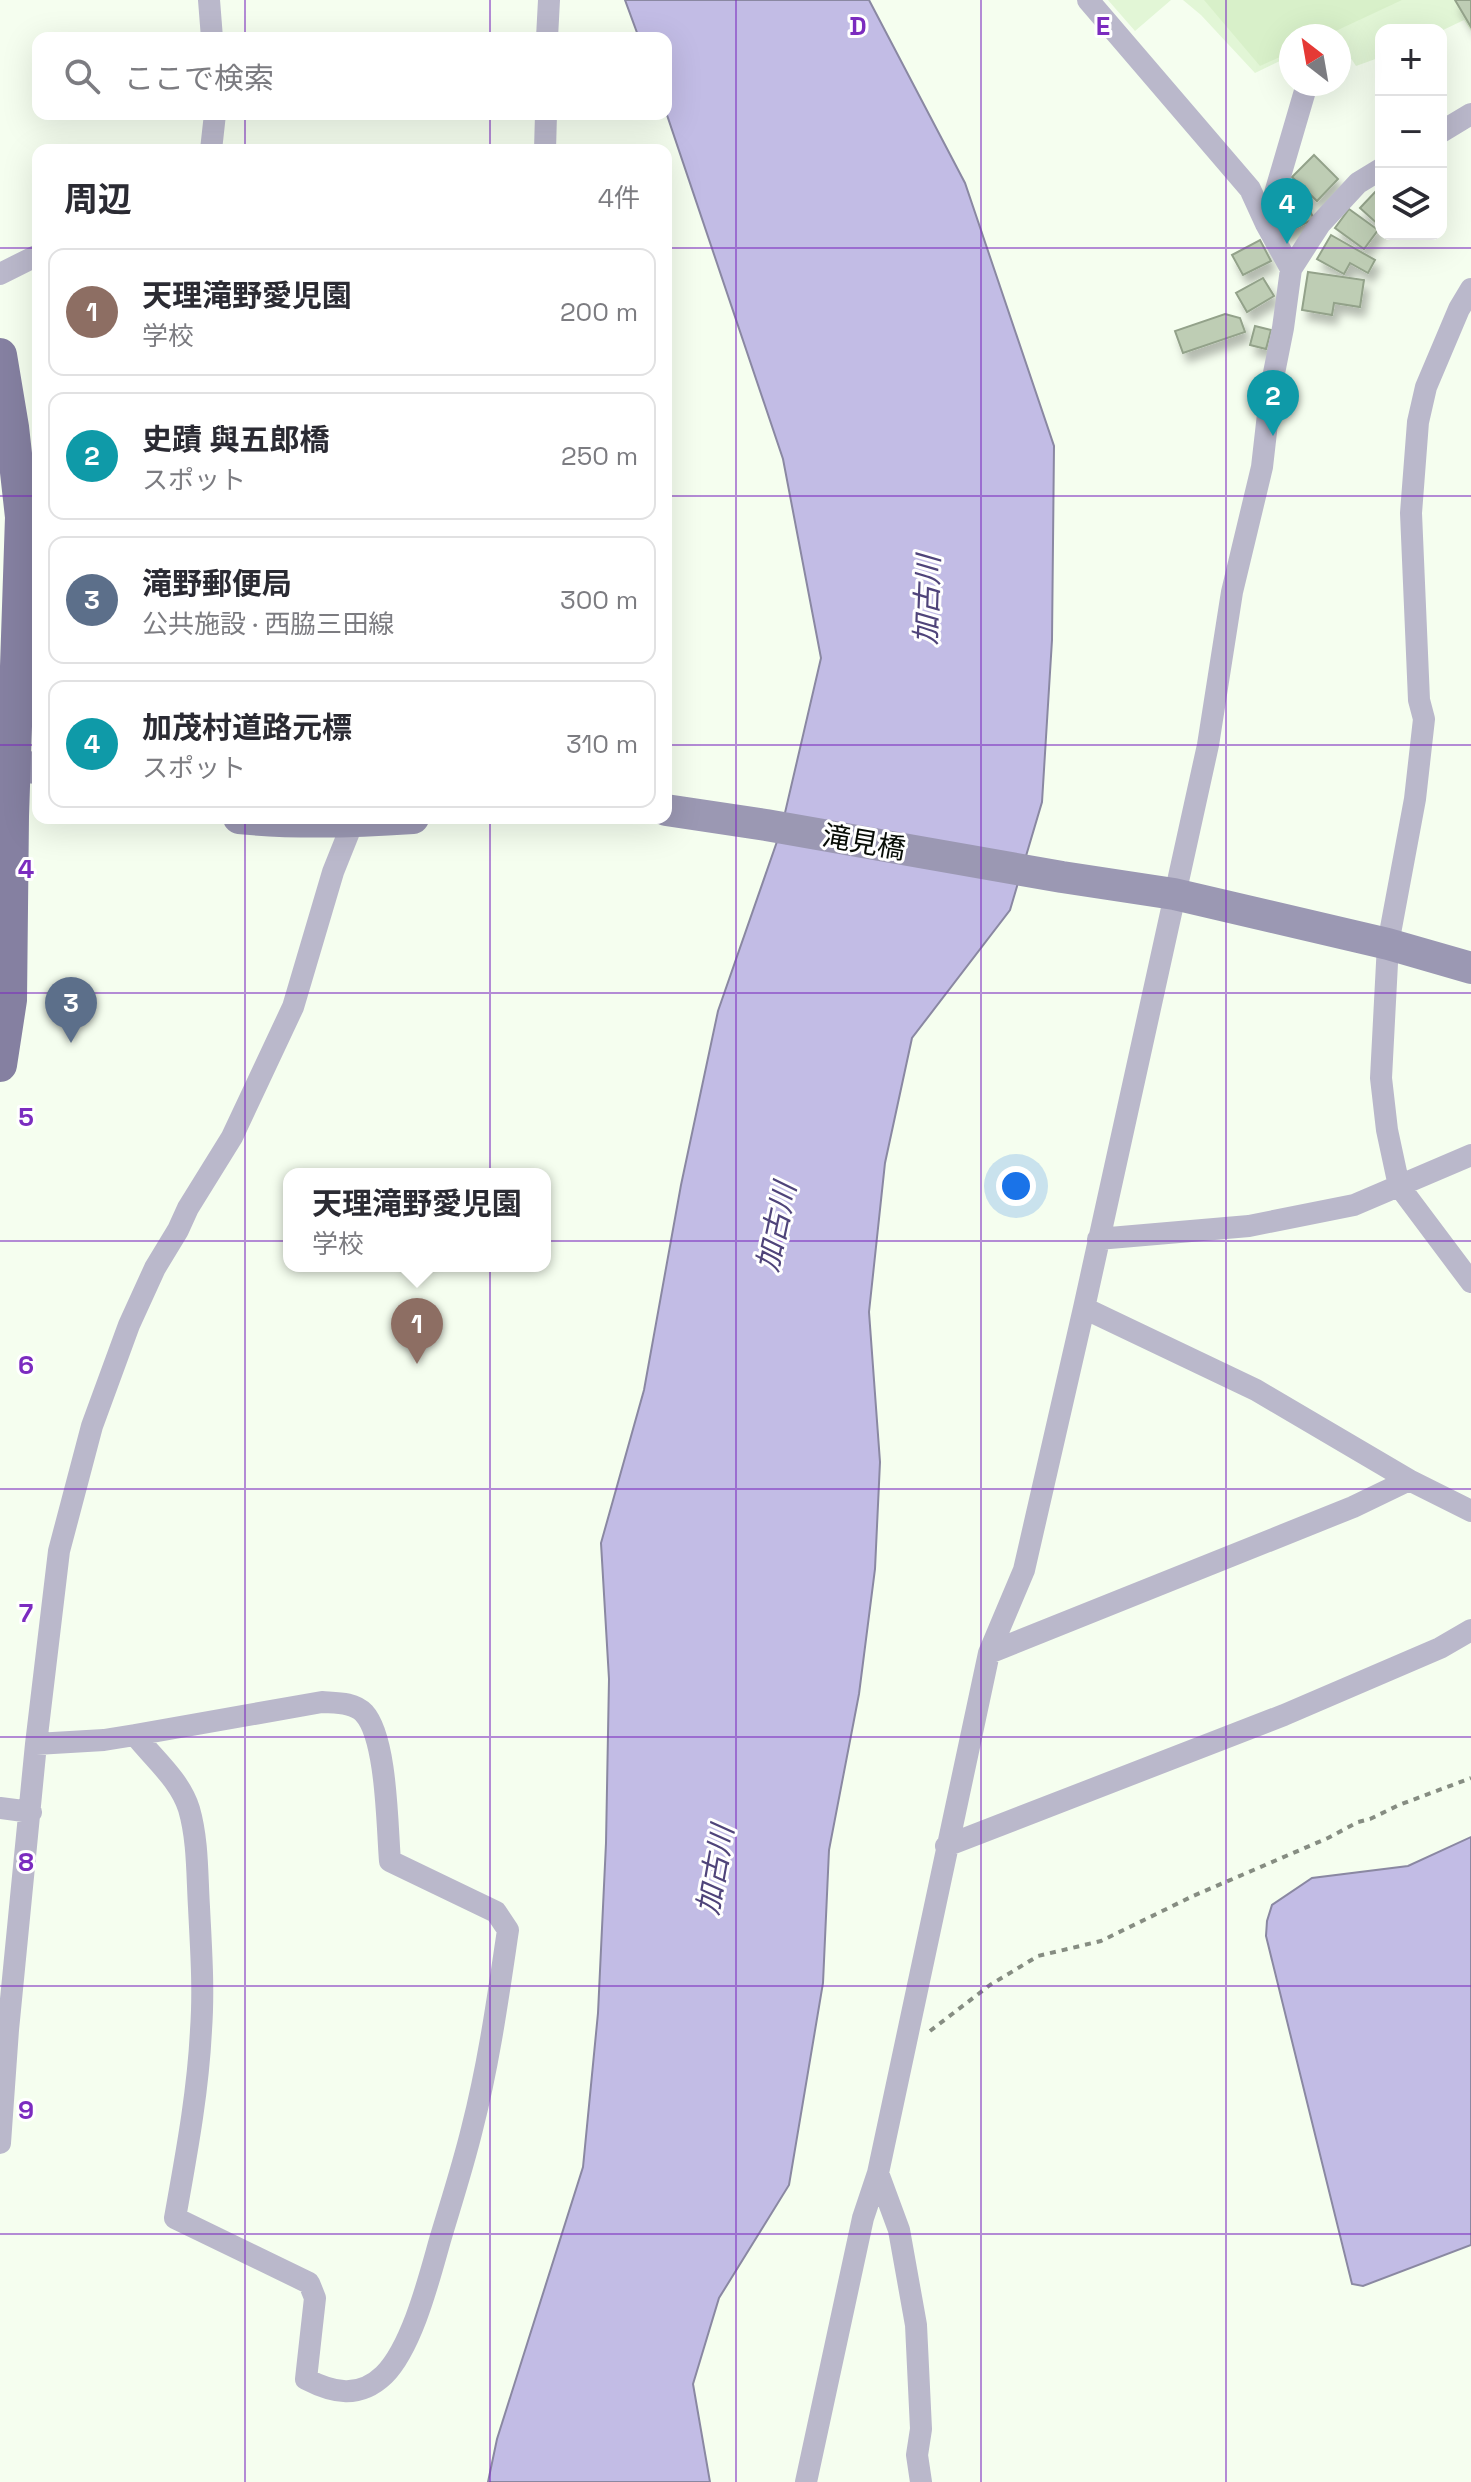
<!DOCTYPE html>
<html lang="ja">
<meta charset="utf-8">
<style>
:root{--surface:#fff;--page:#f7f7f7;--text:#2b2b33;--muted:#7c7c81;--line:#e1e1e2;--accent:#d93025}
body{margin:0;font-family:"Space Grotesk","Noto Sans JP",sans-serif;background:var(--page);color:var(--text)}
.controls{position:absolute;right:24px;top:24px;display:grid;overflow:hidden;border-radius:16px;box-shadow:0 8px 32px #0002}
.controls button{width:72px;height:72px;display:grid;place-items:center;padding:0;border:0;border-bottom:2px solid var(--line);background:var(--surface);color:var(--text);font:40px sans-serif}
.compass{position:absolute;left:1279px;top:24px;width:72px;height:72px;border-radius:50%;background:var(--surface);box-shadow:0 8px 32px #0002;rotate:329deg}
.you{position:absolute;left:1016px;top:1186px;width:28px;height:28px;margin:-20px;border:6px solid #fff;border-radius:50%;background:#1a73e8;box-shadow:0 0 0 12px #1a73e833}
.badge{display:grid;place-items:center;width:52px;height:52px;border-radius:50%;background:var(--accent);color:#fff;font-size:26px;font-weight:700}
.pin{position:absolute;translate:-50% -66px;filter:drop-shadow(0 2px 4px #0008)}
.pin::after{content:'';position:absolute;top:42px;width:28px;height:24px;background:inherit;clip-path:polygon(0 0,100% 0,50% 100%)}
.popup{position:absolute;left:283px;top:1168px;width:268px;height:104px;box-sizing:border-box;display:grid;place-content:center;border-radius:16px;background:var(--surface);filter:drop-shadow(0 2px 6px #0005);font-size:26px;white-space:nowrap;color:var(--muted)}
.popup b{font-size:30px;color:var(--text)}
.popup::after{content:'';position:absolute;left:50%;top:100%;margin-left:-16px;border:16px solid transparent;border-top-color:var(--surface)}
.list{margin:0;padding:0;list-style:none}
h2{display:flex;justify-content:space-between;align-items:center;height:104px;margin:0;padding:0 32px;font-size:34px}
h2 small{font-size:26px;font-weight:400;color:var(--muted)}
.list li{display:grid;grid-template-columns:52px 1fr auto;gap:24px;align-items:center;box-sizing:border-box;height:128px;margin:0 16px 16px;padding:0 16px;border:2px solid var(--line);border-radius:16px}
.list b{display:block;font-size:30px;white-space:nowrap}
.list p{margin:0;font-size:26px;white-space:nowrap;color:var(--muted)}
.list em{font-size:26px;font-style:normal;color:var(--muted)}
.icon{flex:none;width:44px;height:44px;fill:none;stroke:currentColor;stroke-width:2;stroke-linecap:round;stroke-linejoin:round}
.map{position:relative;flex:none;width:1471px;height:2482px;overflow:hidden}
.search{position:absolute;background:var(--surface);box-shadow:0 8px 32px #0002;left:32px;top:32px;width:640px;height:88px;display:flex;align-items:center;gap:20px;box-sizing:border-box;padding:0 28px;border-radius:16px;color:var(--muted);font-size:30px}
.panel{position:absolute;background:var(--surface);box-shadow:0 8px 32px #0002;left:32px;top:144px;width:640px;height:680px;border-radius:16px}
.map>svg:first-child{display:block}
</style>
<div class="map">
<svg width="1471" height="2482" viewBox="0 0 1471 2482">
<defs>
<filter id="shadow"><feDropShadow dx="5" dy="9" stdDeviation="4" flood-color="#0004"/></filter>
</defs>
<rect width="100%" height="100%" fill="#f5feef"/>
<path fill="#e2f6d6" d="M1108,0H1171L1135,31Z
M1183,0H1471V31L1464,20L1441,31L1381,30V57L1356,66L1339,40V36H1291V60L1288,57L1255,73L1201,15Z"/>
<path fill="#d8f0c9" d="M1204,0H1402L1325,36H1291V52L1260,66Z"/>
<path fill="#c2bce5" stroke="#8a88a2" stroke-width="2" d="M625,0H869L965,183L1054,446L1052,640L1042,802L1010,910L912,1038L885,1163L869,1312L880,1462L875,1569L859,1694L829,1850L823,1983L789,2185L719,2298L693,2384L710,2482H488L497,2439L583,2167L598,2013L606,1843L609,1679L601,1543L644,1390L681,1185L718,1011L781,830L821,658L783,459L666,112V38H639Z
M1471,1837V2245L1363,2286L1352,2284L1266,1936L1267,1921L1272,1905L1312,1878L1408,1866Z"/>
<path fill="#becdb4" stroke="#93a28a" stroke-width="2" filter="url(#shadow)" d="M1455,0H1471V27Z
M1314,155L1338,179L1317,201L1292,177Z
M1377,190L1381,194V227L1360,208Z
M1306,203L1314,219L1289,231L1281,215Z
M1349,209L1378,230L1364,249L1335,228Z
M1331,235L1375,260L1368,273L1350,263L1344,274L1317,259Z
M1260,240L1271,261L1243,275L1232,255Z
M1308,272L1364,280L1360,307L1334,303L1332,315L1302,310Z
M1263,278L1274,296L1247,312L1236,293Z
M1225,314L1240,318L1245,332L1183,353L1175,331Z
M1255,326L1271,330L1266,349L1250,345Z"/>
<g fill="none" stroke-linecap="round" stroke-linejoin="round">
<path stroke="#868d82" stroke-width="4" stroke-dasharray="6 6" stroke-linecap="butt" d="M930,2031L990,1985L1038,1956L1101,1941L1193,1896L1328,1838L1358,1822L1370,1819L1399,1805L1471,1778"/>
<path stroke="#bab8cb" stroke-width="22" d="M209,0L212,38
M1088,0L1250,189L1266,224L1291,269
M547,38L549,0
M1441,132L1471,114
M211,150L215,114
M545,150L546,114
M1266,224L1307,84
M0,274L38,255
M1471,289L1459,309L1426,387L1418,422L1411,513L1419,700L1424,719L1415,799L1388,944L1381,1078L1387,1130L1399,1186L1471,1282
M1098,1239L1249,1226L1354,1205L1471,1155
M1084,1308L1256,1390L1409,1480L1471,1511
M989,1653L1353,1507L1409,1480
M322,1702C336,1703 354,1702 364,1713C387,1738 387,1826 390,1861L496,1912L508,1930C498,1997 489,2063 472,2129C463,2166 451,2203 440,2240C429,2279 412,2347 384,2375C359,2399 333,2393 306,2379L315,2298L309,2283L175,2218C186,2156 198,2093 201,2030C204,1989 201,1948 199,1907C197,1875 198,1840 189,1809C180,1780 154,1759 135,1735Z
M36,1744L104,1740L135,1735
M0,1808L31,1812
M946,1846L1284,1715L1440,1648L1471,1630
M0,2143L8,2030L36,1744L59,1551L92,1426L129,1325L155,1268L178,1230L188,1208L232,1137L293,1007L333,872L353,822V818
M878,2173L899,2230L916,2325L921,2429L917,2455L921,2482
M806,2482L863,2218L878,2173L989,1653L1024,1570L1084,1308L1208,745L1232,592L1262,467L1271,388L1283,328L1291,269L1320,224L1358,183L1381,169"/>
<path stroke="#9b98b3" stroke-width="32" d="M14,766L38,768
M666,810L766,825L1062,877L1174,894L1388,944L1471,968
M239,818C298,824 355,822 413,818"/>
<path stroke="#8580a1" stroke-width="34" d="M0,355L12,427L22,517L12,816L10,1000L0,1065"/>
</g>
<path fill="none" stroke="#7b2cbf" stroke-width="2" stroke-opacity="0.55" d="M245,0V38M490,0V38M736,0V2482M981,0V2482M1226,0V2482M245,114V150M490,114V150M0,248H38M666,248H1471M0,496H38M666,496H1471M0,745H38M666,745H1471M245,818V2482M490,818V2482M0,993H1471M0,1241H1471M0,1489H1471M0,1737H1471M0,1986H1471M0,2234H1471"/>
<g text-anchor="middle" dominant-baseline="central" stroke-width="6" stroke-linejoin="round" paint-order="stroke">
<g font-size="28" fill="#080d06" stroke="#fff">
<text transform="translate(864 842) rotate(10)">滝見橋</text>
</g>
<g font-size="30" font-style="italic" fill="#4f447a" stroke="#fff">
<text transform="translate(927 600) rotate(-88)">加古川</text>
<text transform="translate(776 1227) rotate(-78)">加古川</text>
<text transform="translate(715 1870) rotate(-80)">加古川</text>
</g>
</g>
<g font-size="26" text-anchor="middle" font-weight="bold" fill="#7b2cbf" stroke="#fff" stroke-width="6" stroke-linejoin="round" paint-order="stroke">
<text x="858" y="35">D</text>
<text x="1103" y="35">E</text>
<text x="26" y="878">4</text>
<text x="26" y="1126">5</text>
<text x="26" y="1374">6</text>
<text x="26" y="1622">7</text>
<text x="26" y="1871">8</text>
<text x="26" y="2119">9</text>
</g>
</svg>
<div class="controls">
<button>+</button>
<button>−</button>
<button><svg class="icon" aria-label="layers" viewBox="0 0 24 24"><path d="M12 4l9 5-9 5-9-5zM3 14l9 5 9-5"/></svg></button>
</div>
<svg class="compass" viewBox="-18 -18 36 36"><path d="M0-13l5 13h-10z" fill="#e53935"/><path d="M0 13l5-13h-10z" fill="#7c7c81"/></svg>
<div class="you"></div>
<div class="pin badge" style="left:417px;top:1364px;background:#8d6e63">1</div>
<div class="popup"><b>天理滝野愛児園</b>学校</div>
<div class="pin badge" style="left:1273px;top:436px;background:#0f9aa8">2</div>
<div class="pin badge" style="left:71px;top:1043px;background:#5c6f8a">3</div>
<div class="pin badge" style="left:1287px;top:244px;background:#0f9aa8">4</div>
<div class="search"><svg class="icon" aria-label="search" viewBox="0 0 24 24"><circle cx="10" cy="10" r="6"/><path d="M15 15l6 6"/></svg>ここで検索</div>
<section class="panel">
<h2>周辺<small>4件</small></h2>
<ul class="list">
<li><span class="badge" style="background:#8d6e63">1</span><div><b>天理滝野愛児園</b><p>学校</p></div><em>200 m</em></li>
<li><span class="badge" style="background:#0f9aa8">2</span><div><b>史蹟 與五郎橋</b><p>スポット</p></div><em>250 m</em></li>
<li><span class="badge" style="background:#5c6f8a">3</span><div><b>滝野郵便局</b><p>公共施設 · 西脇三田線</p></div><em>300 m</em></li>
<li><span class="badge" style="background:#0f9aa8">4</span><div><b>加茂村道路元標</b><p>スポット</p></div><em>310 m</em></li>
</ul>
</section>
</div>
